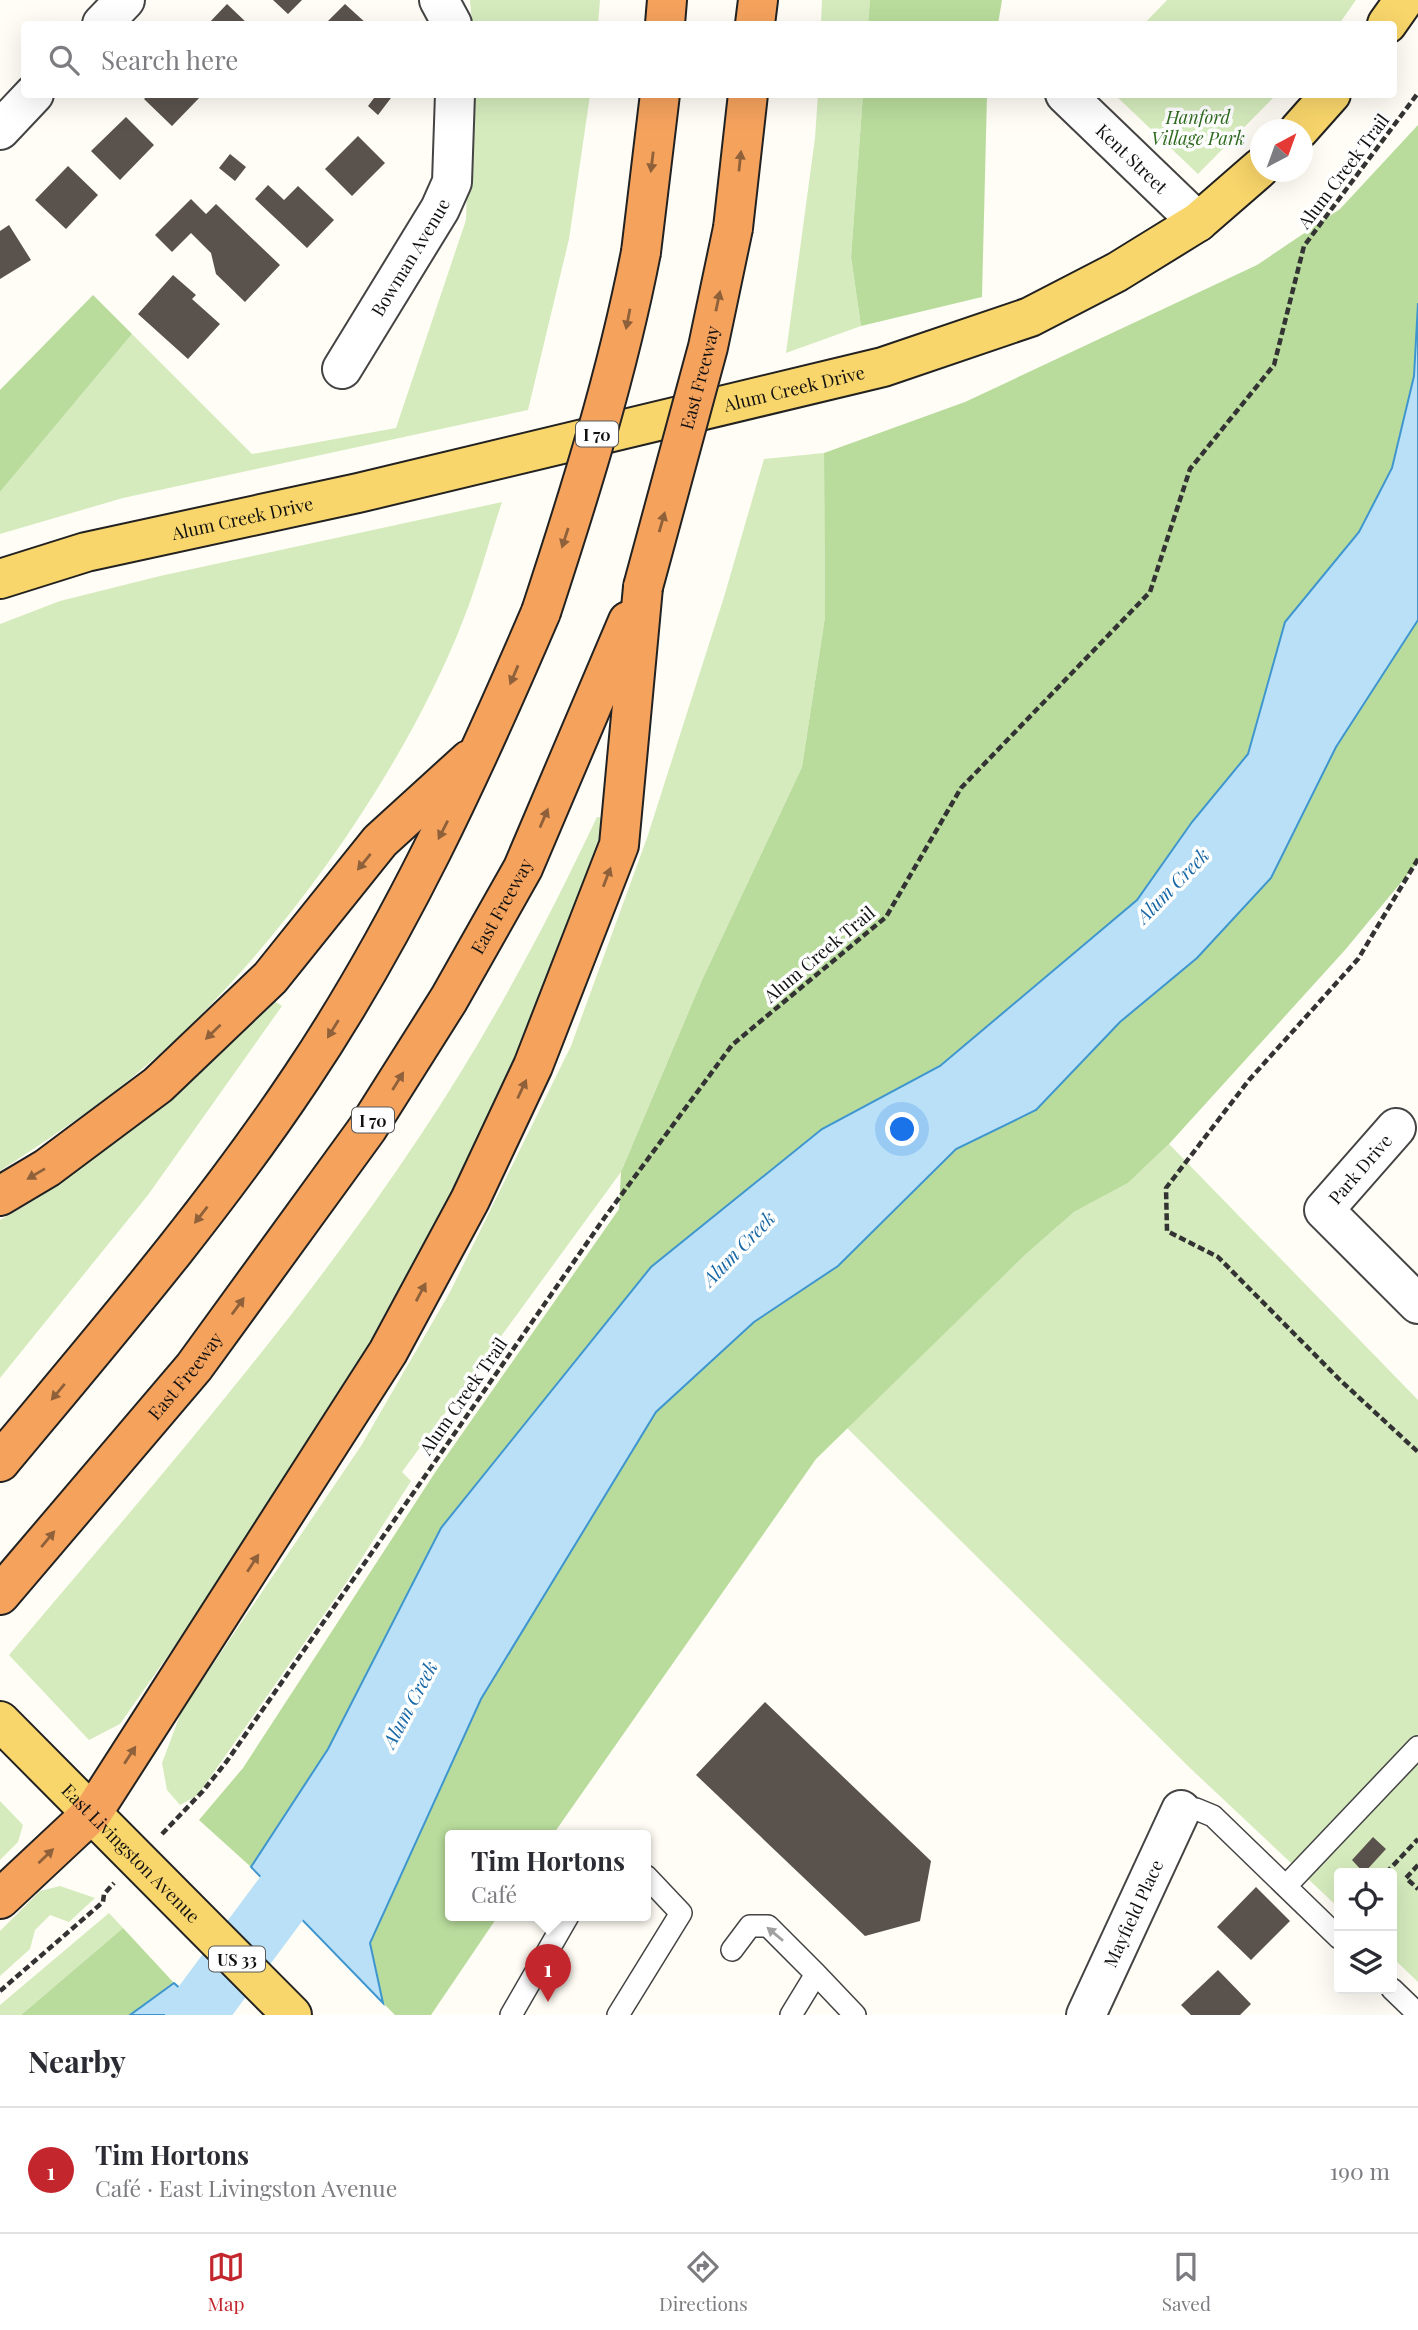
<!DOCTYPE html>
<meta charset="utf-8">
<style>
:root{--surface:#fff;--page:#f2f2f3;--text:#2b2b33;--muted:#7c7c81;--line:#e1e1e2;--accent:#c4262e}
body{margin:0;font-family:"Playfair Display",serif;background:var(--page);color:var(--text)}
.controls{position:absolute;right:21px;bottom:21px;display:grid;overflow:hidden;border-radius:7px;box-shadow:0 7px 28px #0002}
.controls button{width:63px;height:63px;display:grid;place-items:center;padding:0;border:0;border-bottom:2px solid var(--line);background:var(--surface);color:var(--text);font:35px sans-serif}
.compass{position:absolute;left:1250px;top:119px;width:63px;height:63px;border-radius:50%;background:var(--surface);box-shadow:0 7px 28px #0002;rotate:41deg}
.you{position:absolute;left:903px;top:1130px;width:24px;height:24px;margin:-18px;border:5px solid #fff;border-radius:50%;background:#1a73e8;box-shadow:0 0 0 10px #1a73e833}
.badge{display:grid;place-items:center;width:46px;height:46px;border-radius:50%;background:var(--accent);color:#fff;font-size:23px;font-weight:700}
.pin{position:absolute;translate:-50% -58px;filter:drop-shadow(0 2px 4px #0008)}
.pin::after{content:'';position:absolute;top:37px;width:24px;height:21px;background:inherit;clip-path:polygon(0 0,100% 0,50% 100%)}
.popup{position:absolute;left:445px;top:1830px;width:206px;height:91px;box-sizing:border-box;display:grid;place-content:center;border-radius:7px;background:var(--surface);filter:drop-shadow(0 2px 5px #0005);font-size:23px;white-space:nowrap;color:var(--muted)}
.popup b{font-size:26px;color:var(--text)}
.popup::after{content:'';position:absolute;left:50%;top:100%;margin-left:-14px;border:14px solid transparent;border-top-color:var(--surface)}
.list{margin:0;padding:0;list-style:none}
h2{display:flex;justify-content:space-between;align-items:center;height:91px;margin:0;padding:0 28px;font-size:30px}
h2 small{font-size:23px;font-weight:400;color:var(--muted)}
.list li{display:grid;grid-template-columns:46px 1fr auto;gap:21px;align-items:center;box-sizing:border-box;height:126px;padding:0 28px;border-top:2px solid var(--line)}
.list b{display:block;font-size:26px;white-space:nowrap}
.list p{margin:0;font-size:23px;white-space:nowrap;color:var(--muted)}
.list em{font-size:23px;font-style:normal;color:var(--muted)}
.icon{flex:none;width:38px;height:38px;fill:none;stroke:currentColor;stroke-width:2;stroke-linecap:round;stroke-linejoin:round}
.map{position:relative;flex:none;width:1418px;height:2015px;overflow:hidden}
.search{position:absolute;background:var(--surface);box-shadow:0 7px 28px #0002;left:21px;right:21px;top:21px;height:77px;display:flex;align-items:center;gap:18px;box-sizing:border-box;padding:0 24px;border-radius:7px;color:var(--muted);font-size:26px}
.sheet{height:217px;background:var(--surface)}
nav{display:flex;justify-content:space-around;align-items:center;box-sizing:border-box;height:98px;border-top:2px solid var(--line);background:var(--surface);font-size:19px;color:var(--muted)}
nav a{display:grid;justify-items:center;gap:4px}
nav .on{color:var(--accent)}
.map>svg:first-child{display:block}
</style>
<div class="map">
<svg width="1418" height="2015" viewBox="0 0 1418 2015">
<rect width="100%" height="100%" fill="#fffdf5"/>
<path fill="#d5ebbd" d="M470,0H600L598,24H472Z
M822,0H870L868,24H821Z
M1167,0H1356L1339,24H1144Z
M470,95H590L569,239L528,410L123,498L0,534V492L132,334L252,454L396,428L466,220Z
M818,95H863L851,257L861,326L786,353L815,138Z
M1115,95H1276L1198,174Z
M824,453L825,617L802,767L702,980L621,1172L402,1472L411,1481L346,1583L198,1795L180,1805L167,1790L162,1763L182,1710L361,1446L450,1292L571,1046L647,838L724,597L764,459Z
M502,502C489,541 479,580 464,618C402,779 264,971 129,1080C88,1113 44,1142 0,1171V624L60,601L160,576Z
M597,817L611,819L506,1093L346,1392L279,1497L120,1724L89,1740L9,1655C151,1487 298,1320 420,1136C488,1034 545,927 597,817Z
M273,1000L282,1006L148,1195L0,1378V1220C102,1166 187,1076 273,1000Z
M1169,1144L1418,1400V1982L1392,1957V1873H1339V1908L1190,1768L847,1428L1025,1255L1074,1212L1128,1183Z
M0,1801L23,1825L18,1842L0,1860Z
M60,1886L95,1898L69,1922L50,1915L35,1930L30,1949L0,1976V1931L40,1891Z
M109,1913L123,1928L21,2015H0V2005Z"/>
<path fill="#b9dc9c" d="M870,0H1002L998,24H868Z
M863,95H987L982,297L861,326L851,257Z
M1418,125V303L1414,376L1392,468L1359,532L1285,622L1248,754L1192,822L1137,900L940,1066L822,1129L651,1267L441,1528L328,1749L251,1867L199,1820L243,1768L436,1471L619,1209L621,1172L702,980L802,767L825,617L824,453L965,402L1257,265L1340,209Z
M93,295L132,334L0,492V390Z
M1418,620V862L1345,950L1169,1144L1128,1183L1074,1212L1025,1255L816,1459L552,1836H450V1916H498L431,2015H395L383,2003L370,1943L481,1699L656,1412L754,1322L838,1266L956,1148L1036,1110L1120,1022L1197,958L1271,878L1336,747Z
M123,1928L174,1983L130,2015H21Z"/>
<path fill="#b9e0f7" stroke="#3f96cf" stroke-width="2" d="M1418,303V620L1336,747L1271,878L1197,958L1120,1022L1036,1110L956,1149L838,1266L754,1322L656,1412L481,1699L370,1943L383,2003L251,1867L328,1749L441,1528L651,1267L822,1129L940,1066L1137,900L1192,822L1248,754L1285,622L1359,532L1392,468L1414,376Z
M174,1983L209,2015H130Z"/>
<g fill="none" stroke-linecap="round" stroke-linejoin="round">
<path stroke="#b9e0f7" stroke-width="60" d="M195,2015L331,1832"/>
</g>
<path fill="#5a524d" d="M273,0H302L288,14Z
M227,4L248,24H208Z
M345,4L367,24H325Z
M149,94H203L172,126L144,99Z
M377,94H394L378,115L368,106Z
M126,117L154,145L120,180L91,151Z
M358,136L385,163L352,196L325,169Z
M230,154L246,167L235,181L219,168Z
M68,166L98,195L66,229L35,200Z
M268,185L284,200L298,186L334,220L307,248L255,199Z
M191,199L206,214L216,204L280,265L245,302L216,274L211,253L191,233L172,252L155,235Z
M9,225L31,260L0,279V231Z
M173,275L196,295L192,299L220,324L188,359L138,314Z
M765,1702L931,1861L920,1921L865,1936L696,1775Z
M1373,1837L1386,1849L1364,1873L1352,1860Z
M1256,1887L1290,1921L1251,1960L1217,1927Z
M1218,1970L1251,2004L1240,2015H1191L1181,2005Z"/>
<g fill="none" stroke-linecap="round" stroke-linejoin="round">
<g stroke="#444" stroke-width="24">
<path id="service" d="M1181,1810L1196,1809L1213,1816L1339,1938
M1286,1886L1418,1747
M732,1950L750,1926H768L816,1974
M1392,1989L1418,2014
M511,2015L568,1916
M618,2015L681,1913L646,1876
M791,2015L816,1974L855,2015"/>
</g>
<g stroke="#444" stroke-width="42">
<g id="minor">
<path d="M439,0L452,24"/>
<path d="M102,24L125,0"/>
<path id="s1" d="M1065,94L1198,222"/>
<path d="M0,130L34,94"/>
<path id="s2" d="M342,369L440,209L452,182L455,94"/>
<path d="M1396,1128L1324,1210L1418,1304"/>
<path id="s3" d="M1086,2015L1181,1810"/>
</g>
</g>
<g stroke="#222" stroke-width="42">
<g id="primary">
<path d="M1387,24L1404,0"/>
<path d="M1299,130L1331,94"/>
<path id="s4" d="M0,579L86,552L358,493L883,367L1030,317L1117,272L1198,222L1260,168"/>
<path id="s5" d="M0,1721L292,2015"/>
</g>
</g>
<g stroke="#222" stroke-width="42">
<g id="motorway">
<path d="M665,24L667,0"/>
<path d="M755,24L758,0"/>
<path d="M733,228L748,94"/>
<path d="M641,252L660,94"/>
<path d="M0,1196L47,1168L158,1085L270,978L380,841L469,760"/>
<path d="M0,1462C104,1337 211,1213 301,1078C399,932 472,773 541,612"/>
<path id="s6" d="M0,1595L194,1367L367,1129L449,999L523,868L628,621"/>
<path d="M0,1899L93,1812L388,1352L470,1200L533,1066L619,845L643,587"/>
</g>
</g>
<path stroke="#333" stroke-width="4.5" stroke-dasharray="7 3.5" stroke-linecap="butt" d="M1418,859L1358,959L1249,1080L1166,1188L1167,1231L1218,1257L1340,1380L1418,1452
M162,1834L203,1791L227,1761L605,1217L732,1045L886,917L961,788L1150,592L1190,469L1274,365L1304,246L1418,93
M1418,1865L1406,1878L1418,1889
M1386,1873L1418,1839
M0,1991L103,1902L104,1894L114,1883"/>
<use href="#service" stroke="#fff" stroke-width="21"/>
<use href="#minor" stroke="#fff" stroke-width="38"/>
<use href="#primary" stroke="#f9d66b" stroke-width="38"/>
<use href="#motorway" stroke="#f5a25d" stroke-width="38"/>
<g stroke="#222" stroke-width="42" stroke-linecap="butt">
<g id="motorway-bridge">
<path id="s7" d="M643,587L708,347L733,228"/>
<path d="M541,612C580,493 617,375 641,252"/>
</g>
</g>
<use href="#motorway-bridge" stroke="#f5a25d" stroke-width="38"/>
</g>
<defs><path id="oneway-solid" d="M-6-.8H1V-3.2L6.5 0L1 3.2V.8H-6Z" transform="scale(1.75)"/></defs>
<g fill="#8e613b">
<use href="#oneway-solid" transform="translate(740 161) rotate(-84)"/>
<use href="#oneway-solid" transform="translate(652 162) rotate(97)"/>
<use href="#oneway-solid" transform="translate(718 301) rotate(-78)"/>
<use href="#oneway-solid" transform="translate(628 319) rotate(101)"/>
<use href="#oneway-solid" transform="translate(662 522) rotate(-74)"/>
<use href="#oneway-solid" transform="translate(565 538) rotate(108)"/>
<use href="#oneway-solid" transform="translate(514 675) rotate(113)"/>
<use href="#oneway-solid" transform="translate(544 818) rotate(-67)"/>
<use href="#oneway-solid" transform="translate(443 830) rotate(117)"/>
<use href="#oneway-solid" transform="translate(364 862) rotate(129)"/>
<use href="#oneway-solid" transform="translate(607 877) rotate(-69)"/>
<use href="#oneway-solid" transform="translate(333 1029) rotate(122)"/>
<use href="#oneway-solid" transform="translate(213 1032) rotate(136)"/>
<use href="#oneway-solid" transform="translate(398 1081) rotate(-58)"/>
<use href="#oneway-solid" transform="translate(522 1089) rotate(-65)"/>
<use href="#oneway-solid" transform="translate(36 1174) rotate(149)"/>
<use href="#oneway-solid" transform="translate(201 1215) rotate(128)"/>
<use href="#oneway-solid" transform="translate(421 1292) rotate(-62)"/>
<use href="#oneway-solid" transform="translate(238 1306) rotate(-54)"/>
<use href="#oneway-solid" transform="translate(58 1392) rotate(130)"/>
<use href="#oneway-solid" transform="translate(48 1539) rotate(-50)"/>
<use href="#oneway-solid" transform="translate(253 1563) rotate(-57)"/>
<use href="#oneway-solid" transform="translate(130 1755) rotate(-57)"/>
<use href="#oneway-solid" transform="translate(46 1856) rotate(-44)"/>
</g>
<use fill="#a0a0a0" href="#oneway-solid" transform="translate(775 1934) rotate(-140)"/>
<g text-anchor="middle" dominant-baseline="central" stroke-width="7" stroke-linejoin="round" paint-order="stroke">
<g fill="#fff" stroke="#585858" stroke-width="2">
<rect x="576" y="421.5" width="42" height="25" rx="5"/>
<rect x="352" y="1107.5" width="42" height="25" rx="5"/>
<rect x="209" y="1946.5" width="56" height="25" rx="5"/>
</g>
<g font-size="16" font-weight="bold" fill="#111">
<text x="597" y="434">I 70</text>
<text x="373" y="1120">I 70</text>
<text x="237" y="1959">US 33</text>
</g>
<g font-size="18" font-style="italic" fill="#2f6b1f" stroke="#fff">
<text x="1198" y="117">Hanford<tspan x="1198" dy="21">Village Park</tspan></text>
</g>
<g font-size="18" fill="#111" stroke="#fff">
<text stroke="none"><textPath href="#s1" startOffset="93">Kent Street</textPath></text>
<text transform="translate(1343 171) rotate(-53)">Alum Creek Trail</text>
<text stroke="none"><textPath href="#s2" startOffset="131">Bowman Avenue</textPath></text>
<text stroke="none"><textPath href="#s7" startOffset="217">East Freeway</textPath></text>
<text stroke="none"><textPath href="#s4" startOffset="817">Alum Creek Drive</textPath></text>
<text stroke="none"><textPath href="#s4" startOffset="250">Alum Creek Drive</textPath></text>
<text stroke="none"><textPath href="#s6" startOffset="854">East Freeway</textPath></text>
<text transform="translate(819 954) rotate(-40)">Alum Creek Trail</text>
<text transform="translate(1360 1169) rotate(-49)">Park Drive</text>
<text stroke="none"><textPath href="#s6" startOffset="287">East Freeway</textPath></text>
<text transform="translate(463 1396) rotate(-55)">Alum Creek Trail</text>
<text stroke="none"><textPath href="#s5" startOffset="186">East Livingston Avenue</textPath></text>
<text stroke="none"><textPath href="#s3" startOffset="112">Mayfield Place</textPath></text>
</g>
<g font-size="19" font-style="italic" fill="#1768a6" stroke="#fff">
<text transform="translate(1172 885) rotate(-46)">Alum Creek</text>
<text transform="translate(738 1248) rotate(-46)">Alum Creek</text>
<text transform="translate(409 1704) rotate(-62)">Alum Creek</text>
</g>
</g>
</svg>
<div class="controls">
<button><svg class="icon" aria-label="locate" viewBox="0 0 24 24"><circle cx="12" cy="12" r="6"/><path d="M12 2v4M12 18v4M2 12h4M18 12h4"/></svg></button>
<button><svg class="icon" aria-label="layers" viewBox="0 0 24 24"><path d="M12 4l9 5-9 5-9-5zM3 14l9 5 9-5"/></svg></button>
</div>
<svg class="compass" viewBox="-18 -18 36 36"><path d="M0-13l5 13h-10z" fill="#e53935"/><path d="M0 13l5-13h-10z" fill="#7c7c81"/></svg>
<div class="you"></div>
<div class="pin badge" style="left:548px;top:2002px">1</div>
<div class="popup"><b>Tim Hortons</b>Café</div>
<div class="search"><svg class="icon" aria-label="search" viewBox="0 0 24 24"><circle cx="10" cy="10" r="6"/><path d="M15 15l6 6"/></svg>Search here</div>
</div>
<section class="sheet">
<h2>Nearby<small></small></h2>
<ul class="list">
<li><span class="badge">1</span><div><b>Tim Hortons</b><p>Café · East Livingston Avenue</p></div><em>190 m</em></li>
</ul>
</section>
<nav>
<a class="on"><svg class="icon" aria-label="map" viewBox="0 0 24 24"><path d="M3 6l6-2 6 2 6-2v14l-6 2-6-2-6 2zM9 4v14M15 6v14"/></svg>Map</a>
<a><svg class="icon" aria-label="directions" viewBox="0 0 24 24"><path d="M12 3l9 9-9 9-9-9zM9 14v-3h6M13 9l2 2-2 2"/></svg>Directions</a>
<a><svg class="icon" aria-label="saved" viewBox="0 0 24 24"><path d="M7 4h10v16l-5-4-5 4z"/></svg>Saved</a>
</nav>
